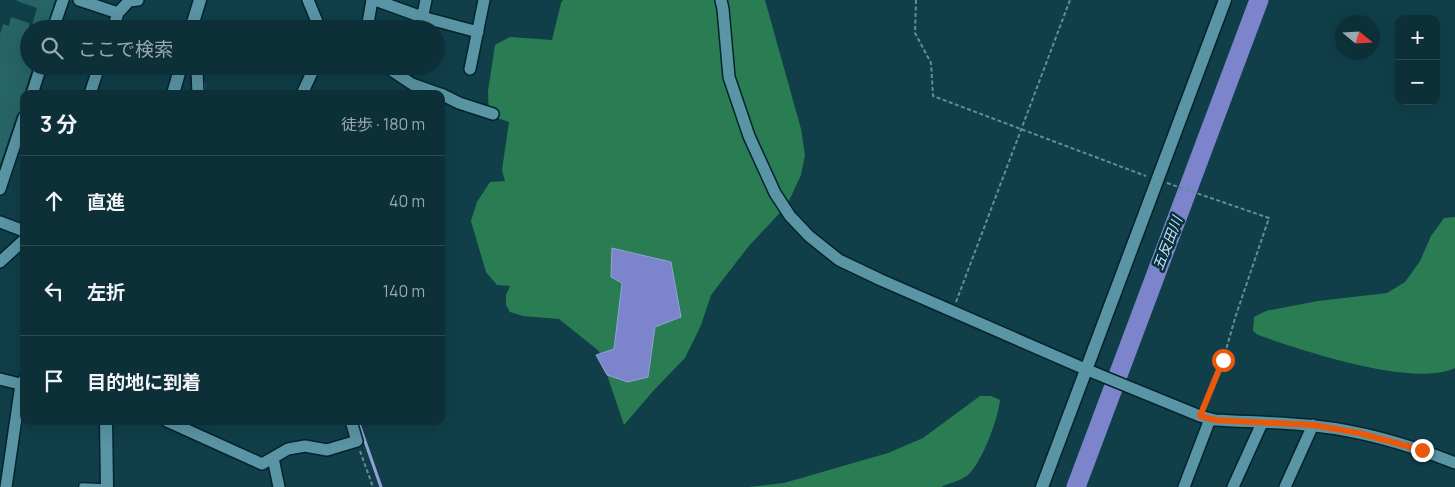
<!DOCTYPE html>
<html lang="ja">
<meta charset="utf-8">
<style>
:root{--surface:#0c2f38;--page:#1a3b43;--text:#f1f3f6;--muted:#9aa9ae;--line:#2c4a53}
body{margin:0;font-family:Manrope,"Noto Sans JP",sans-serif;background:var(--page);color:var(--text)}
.controls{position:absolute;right:15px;top:15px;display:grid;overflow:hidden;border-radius:10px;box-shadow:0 5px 20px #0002}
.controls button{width:45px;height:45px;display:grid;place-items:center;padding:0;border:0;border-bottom:1px solid var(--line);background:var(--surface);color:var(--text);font:25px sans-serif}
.compass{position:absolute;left:1335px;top:15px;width:45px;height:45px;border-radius:50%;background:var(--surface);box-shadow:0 5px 20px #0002;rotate:108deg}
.stop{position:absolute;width:15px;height:15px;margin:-11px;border:4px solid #ea580c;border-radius:50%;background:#fff}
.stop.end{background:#ea580c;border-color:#fff;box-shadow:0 1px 5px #0008}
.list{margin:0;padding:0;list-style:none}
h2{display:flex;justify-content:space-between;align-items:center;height:65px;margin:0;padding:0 20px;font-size:21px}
h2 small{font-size:16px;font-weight:400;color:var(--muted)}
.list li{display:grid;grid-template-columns:32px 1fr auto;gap:15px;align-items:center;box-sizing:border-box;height:90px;padding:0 20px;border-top:1px solid var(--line)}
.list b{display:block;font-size:19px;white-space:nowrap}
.list em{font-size:16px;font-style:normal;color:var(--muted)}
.icon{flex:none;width:28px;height:28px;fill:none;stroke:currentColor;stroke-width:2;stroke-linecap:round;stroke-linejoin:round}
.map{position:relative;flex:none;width:1455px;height:487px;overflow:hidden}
.search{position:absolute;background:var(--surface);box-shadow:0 5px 20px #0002;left:20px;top:20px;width:425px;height:55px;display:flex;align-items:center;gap:12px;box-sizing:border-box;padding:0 18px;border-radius:28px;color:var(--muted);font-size:19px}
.panel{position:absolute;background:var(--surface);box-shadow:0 5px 20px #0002;left:20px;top:90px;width:425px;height:335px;border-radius:10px}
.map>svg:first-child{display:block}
</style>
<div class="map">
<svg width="1455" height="487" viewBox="0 0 1455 487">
<rect width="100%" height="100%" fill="#103f4a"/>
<path fill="#2a7d53" d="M563,0H765L801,129L805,155L801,175L787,205L748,247L711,295L701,325L685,358L654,390L624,425L599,351L559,319L523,316L510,312L506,305V295L510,286L497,285L486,272L471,221L477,202L490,182L505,181L502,170L509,122L489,115L488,91L495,45L510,37L552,40L561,3Z
M1455,217V368C1414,388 1301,350 1258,335L1253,331L1254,317L1266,311L1318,301L1387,293L1405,282L1420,261L1431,236L1444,218Z
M980,396H991L1000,400C998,419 983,459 970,473C964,480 949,483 941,487H749L784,483L888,453L923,438Z"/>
<path fill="#7c85cb" stroke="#93a2d6" d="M612,248L671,262L681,317L655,327L648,377L628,382L607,375L596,355L614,349L622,283L611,277Z"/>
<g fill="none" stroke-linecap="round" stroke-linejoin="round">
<path stroke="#93a2d6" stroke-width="3" d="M203,82L204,94
M358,421L381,487"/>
<path stroke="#7c85cb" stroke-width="19" d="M1076,487L1259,0"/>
</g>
<path fill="#276466" d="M17,0H55L46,29H31L37,8L17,1Z
M11,17L29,23V66H33L24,94L22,110L17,115L0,165V34L3,24L9,26Z"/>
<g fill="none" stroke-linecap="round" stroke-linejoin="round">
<g stroke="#04242c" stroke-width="8">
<path id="service" d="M82,486L107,487"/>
</g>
<g stroke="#04242c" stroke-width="14">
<path id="minor" d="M79,0L118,13
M308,0L320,29
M375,0L422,17L478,32
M721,0L723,9L729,77L749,136L775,193L790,216L809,236L839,260L881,280L1085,369L1200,416L1215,420C1248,422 1282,422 1315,426C1363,431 1410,445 1455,463
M53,29L63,0
M113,29L118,13L129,1L138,0
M367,29L372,0
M420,29L426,0
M385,66L412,84L440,94
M411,69L412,66
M470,69L484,0
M197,70L198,94
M32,94L41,66
M90,94L99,66
M302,94L315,66
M441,94L459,103L493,114
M0,189L24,117
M0,222L24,231
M0,262L24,240
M0,379L24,385
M167,421L262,464L288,449L305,446L327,450L357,441L351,421
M273,458L279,487
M6,487L21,384L24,380
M1184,487L1210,419
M1233,487L1262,423
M1285,487L1313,425"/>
</g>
<g stroke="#04242c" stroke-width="15">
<path id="tertiary" d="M191,29L200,0
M173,94L181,66
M106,421L107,487
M1042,487L1225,0"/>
</g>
<path stroke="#668c96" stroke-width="2" stroke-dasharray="4 2.5" stroke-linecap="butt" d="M916,0L915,33L931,63L933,96L1146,176
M1167,183L1269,218L1236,315L1223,360L1204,407
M956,302L1070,0
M360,451L373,487"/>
<use href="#service" stroke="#5a95a5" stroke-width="5.5"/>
<use href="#minor" stroke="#5a95a5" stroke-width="11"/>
<use href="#tertiary" stroke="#5a95a5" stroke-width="12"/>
</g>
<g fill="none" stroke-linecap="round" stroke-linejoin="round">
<path stroke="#ea580c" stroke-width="6" d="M1223,360L1200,416L1215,420L1313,425L1359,433L1422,450"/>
</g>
<g text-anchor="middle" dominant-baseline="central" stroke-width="5" stroke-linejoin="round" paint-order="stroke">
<g font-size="14" font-style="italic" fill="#dadef2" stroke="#033440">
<text transform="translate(1167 243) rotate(-69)">五反田川</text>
</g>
</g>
</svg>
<div class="controls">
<button>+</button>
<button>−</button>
</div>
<svg class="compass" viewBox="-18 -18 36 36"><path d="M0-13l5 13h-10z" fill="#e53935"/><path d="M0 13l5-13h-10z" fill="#9aa9ae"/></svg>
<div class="stop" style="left:1223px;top:360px"></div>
<div class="stop end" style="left:1422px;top:450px"></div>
<div class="search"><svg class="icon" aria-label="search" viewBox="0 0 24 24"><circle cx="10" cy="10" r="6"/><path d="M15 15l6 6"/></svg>ここで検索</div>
<section class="panel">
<h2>3 分<small>徒歩 · 180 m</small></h2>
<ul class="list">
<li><svg class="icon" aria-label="ahead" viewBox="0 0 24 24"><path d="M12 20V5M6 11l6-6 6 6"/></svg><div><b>直進</b></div><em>40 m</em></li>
<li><svg class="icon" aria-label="left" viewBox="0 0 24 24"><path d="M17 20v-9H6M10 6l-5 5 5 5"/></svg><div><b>左折</b></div><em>140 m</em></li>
<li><svg class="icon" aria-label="arrive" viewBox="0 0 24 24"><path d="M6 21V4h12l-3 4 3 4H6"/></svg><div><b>目的地に到着</b></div></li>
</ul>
</section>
</div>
